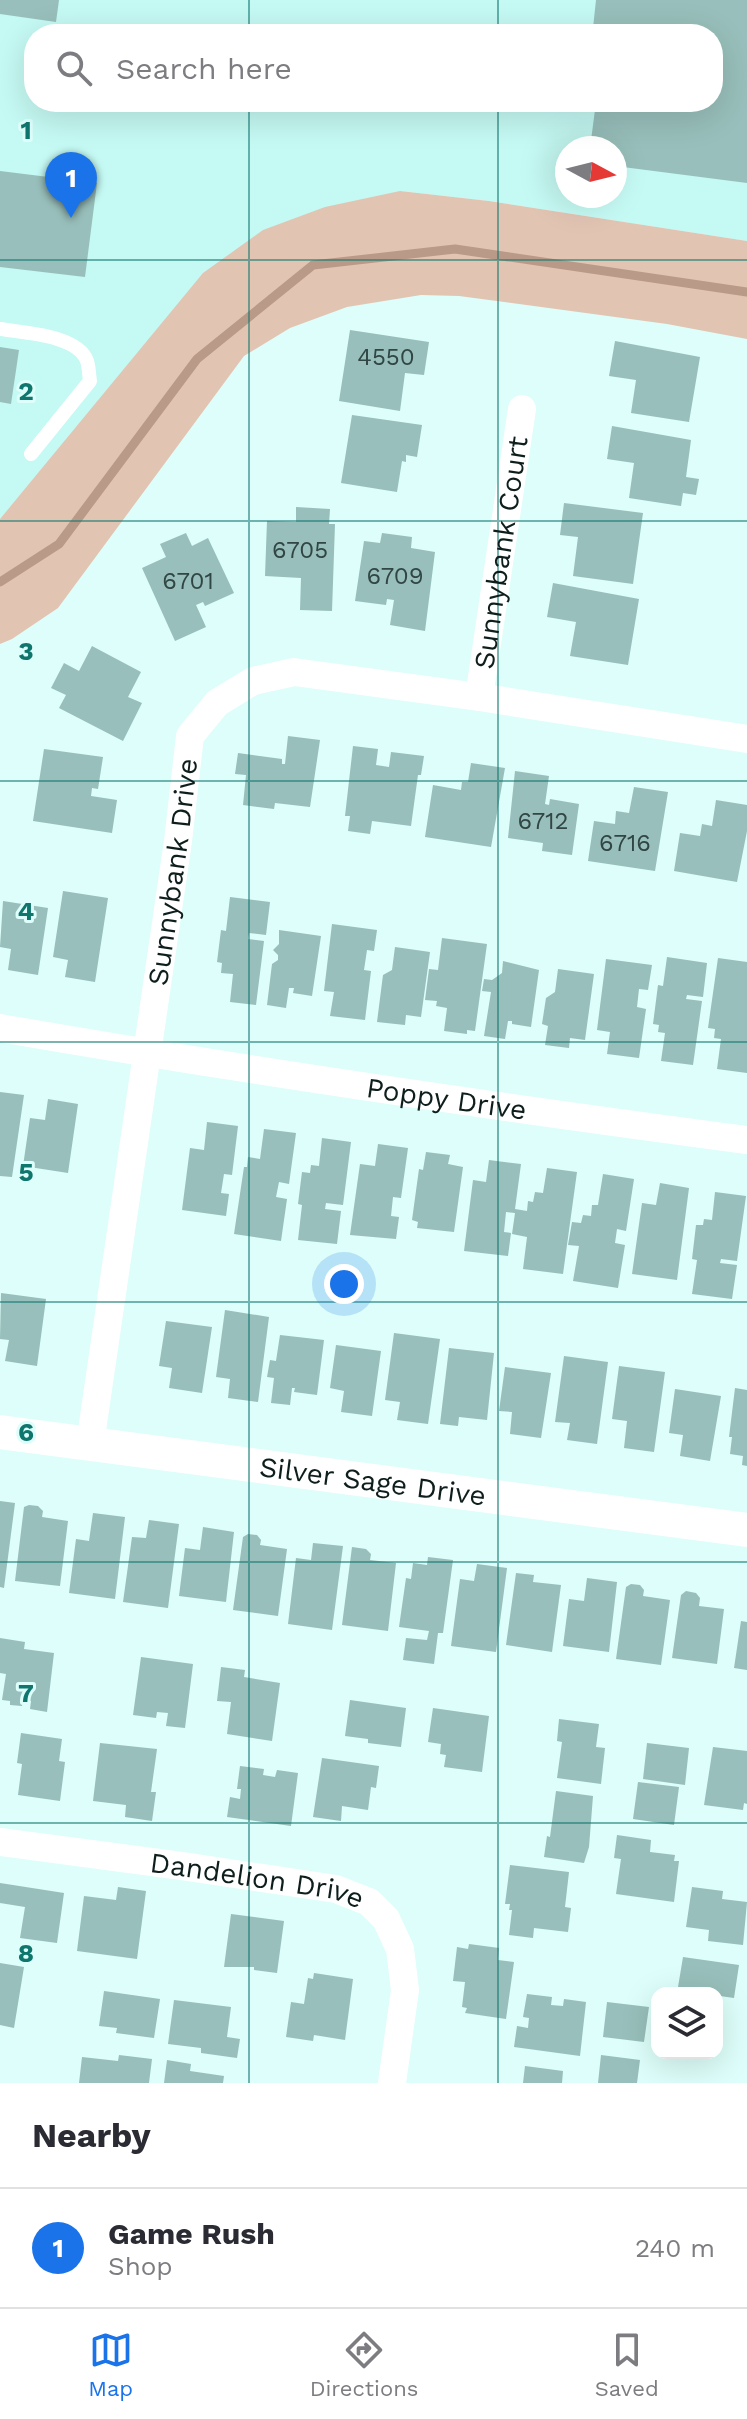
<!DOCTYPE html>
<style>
:root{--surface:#fff;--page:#f2f2f3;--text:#2b2b33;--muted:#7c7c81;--line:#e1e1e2;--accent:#1a73e8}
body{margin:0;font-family:"Work Sans",sans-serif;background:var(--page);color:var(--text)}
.controls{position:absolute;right:24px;bottom:24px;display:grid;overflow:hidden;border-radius:16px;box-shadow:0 8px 32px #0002}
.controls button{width:72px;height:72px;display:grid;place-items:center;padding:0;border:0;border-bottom:2px solid var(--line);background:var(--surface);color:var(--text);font:40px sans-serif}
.compass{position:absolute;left:555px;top:136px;width:72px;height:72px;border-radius:50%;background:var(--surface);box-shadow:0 8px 32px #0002;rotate:97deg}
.you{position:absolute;left:344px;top:1284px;width:28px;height:28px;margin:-20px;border:6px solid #fff;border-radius:50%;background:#1a73e8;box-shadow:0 0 0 12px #1a73e833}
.badge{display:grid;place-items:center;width:52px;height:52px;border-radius:50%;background:var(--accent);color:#fff;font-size:26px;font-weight:700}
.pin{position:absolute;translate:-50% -66px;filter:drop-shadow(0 2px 4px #0008)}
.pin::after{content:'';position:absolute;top:42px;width:28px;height:24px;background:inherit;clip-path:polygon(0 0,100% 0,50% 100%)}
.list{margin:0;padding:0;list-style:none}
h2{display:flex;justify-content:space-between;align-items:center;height:104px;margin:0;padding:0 32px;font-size:34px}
h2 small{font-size:26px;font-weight:400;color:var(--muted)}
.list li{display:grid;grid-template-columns:52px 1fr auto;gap:24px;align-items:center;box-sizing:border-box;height:120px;padding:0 32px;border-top:2px solid var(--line)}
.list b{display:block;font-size:30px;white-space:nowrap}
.list p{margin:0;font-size:26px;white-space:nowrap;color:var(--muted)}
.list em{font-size:26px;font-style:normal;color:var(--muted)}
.icon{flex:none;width:44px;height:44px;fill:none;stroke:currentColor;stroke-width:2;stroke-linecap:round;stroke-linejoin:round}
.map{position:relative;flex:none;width:747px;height:2083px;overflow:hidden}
.search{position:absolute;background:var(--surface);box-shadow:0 8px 32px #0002;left:24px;right:24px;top:24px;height:88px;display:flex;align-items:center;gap:20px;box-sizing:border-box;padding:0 28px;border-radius:32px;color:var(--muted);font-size:30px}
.sheet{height:224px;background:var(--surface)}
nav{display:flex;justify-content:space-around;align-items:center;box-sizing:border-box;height:112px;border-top:2px solid var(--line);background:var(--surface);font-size:22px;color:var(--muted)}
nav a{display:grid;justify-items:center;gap:4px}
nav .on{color:var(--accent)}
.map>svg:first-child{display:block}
</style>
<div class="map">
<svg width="747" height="2083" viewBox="0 0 747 2083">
<rect width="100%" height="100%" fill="#ddfefa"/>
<path fill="#c5f9f3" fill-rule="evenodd" d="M0,0H747V241L489,201L400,191L45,467L0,519ZM34,34H713V102H34ZM567,148H615V196H567Z"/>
<path fill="#e2c4b3" d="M400,191L489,201L747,241V339L667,324L459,296L421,295L347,307L290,328L244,356L58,608L12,639L0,644V519L203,273L263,230L325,207Z"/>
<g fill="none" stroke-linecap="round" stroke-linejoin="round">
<path stroke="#b99987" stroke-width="9" d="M0,582L59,544L197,359L313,265L455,249L747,292"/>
</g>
<path fill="#98bfbb" d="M0,0H59L56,22L0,14Z
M596,0H747V183L615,166V148H590L596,102H713V34H605L606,29L593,28Z
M0,171L97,183L85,277L0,267Z
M350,330L429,342L424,375L405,373L400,411L339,401Z
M615,341L700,357L689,422L631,413L636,380L609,376Z
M0,347L19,350L11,404L0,402Z
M352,415L422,425L417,457L406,455V462L402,461L397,492L341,483Z
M612,426L691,440L686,477L699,479L696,495L683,493L681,506L629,498L634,463L607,459Z
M564,503L643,513L633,584L573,576L578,537L560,535Z
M296,507L330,509L329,524H335L332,611L300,610L301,578L265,576L267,521L296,522Z
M186,533L192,546L208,538L234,593L205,606L203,602L196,605L206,627L175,641L142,568L166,557L160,544Z
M382,533L412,537L411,548L435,552L425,631L390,625L394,600L387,599L386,605L355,601L364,541L380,543Z
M553,583L639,599L628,665L570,656L576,622L547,617Z
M92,646L141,672L128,697L142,703L123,741L59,708L66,695L51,688L64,663L79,671Z
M288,736L320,740L310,807L275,803L274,809L243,805L246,775L235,774L238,753L282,759V764H285Z
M353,746L378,749L376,765L389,767L391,752L424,756L421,775H418L411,826L372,821L370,834L348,831L350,816H345Z
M44,749L103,757L98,789L92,788L91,796L117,800L112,833L33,821Z
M471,763L505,768L491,847L425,837L433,785L461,790L462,782H468Z
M515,771L549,776L545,804L549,805L550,799L579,804L572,855L542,851L543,843L508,838Z
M634,787L668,792L655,871L588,861L594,821L615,824L616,811L629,813Z
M716,800L747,805V831L737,882L674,871L680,833L700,836L702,824L712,826Z
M63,891L108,898L95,982L65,977L68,960L53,957Z
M230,897L270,902L266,935L249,933L248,939L264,941L256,1005L230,1002L233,974L221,973L222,963L217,962L221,930L226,931Z
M3,901L48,908L38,975L8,970L11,949L0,947Z
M332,924L377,930L374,951L367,950L364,970L371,971L365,1020L330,1016L334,992L324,991Z
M279,930L321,936L312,996L293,993L294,988H289L286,1008L267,1005L272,964L278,960V955L273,950L279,944Z
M442,938L487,944L475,1031L467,1030V1034L444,1031L447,1008L436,1006L437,1001L425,1000L429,969L438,970Z
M395,947L430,952L421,1017L406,1015L405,1025L377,1022L383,975L392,970Z
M667,957L707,963L703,997L687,995L686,999L702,1001L693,1065L661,1061L665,1033L658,1032L659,1025L653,1024L658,985L663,986Z
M718,958L747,962V1073L717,1069L721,1039L714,1038L715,1029L708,1028Z
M606,959L652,965L648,990L639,989L637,1007L646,1009L639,1058L607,1054L610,1032L597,1030Z
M503,961L539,970L531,1027L512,1024V1021H508L505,1039L484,1036L491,992L482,991L484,979L492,980L502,973Z
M558,969L594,974L585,1040L570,1038L569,1048L545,1045L548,1026L542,1024L546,998L555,992Z
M0,1092L24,1095L12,1177L0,1176Z
M48,1099L78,1104L68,1173L23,1166L30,1118L45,1120Z
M207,1122L238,1126L232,1175L224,1174L221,1193L229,1194L226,1216L182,1210L190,1148L204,1150Z
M264,1129L296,1133L289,1184L279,1182L276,1197L287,1199L281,1241L234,1234L244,1167H247L248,1157L260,1159Z
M322,1138L351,1142L343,1205L326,1203L325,1209L341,1211L337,1244L298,1240L302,1205L298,1204L302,1172L310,1173L311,1165L319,1166Z
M378,1144L408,1148L401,1198L393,1197L391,1216L399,1217L396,1239L350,1235L360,1164L375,1166Z
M426,1152L450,1155L448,1164L463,1167L454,1232L417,1228L418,1222L412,1220L419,1169L423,1170Z
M489,1160L521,1164L515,1209L527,1211L528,1201L533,1202L535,1192L543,1193L547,1168L577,1172L563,1274L523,1269L527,1237L512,1234L515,1213L506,1212L504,1232L511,1233L508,1256L464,1251L473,1180L486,1182Z
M603,1174L634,1179L626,1231L617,1229L615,1243L625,1245L618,1288L573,1281L579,1246L568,1245L572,1222L581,1223L583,1215L591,1216L592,1205H598Z
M660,1183L689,1188L677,1280L632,1274L642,1203L656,1205Z
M715,1192L746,1196L737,1261L721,1259L720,1263L737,1265L732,1299L692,1294L697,1260L692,1259L696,1225H703L704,1219L712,1220Z
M1,1293L46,1299L37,1366L5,1361L9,1340L0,1339Z
M225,1310L269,1317L258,1402L228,1398L230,1379L216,1377Z
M166,1321L212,1327L202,1393L169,1388L172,1368L159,1366Z
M394,1333L440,1339L428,1424L397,1420L400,1402L385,1400Z
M280,1335L324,1340L317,1395L294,1392L295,1388H292L290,1405L271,1403L274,1378L267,1377L270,1360L276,1361Z
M336,1345L381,1351L372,1416L341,1412L344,1391L330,1388Z
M449,1348L494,1353L487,1420L459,1417L458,1426L440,1424Z
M564,1356L608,1362L597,1444L567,1440L570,1423L555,1422Z
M619,1366L665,1372L654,1452L624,1448L627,1421L612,1419Z
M505,1367L551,1373L541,1438L510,1434L512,1412L499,1411Z
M735,1388L747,1390V1466L742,1465L743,1456L730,1454L732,1437H729Z
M675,1389L721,1396L710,1461L680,1456L683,1435L669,1433Z
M0,1501L15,1503L4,1588L0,1587Z
M29,1505L38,1506L43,1511L42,1517L68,1521L60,1586L15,1581L24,1507Z
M93,1513L125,1517L115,1599L69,1593L76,1539L89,1541Z
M149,1520L179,1524L168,1608L123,1602L132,1537L146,1538Z
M203,1527L234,1532L226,1602L179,1596L185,1548L200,1550Z
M248,1534L257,1535L261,1540L260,1545L287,1549L278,1616L233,1610L243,1537Z
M313,1543L343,1546L332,1630L288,1624L296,1558L311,1560Z
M352,1547L366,1549L371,1554L370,1560L396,1563L388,1631L342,1625Z
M428,1557L453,1560L443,1633H438L434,1664L403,1660L406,1638L427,1640L429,1631L399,1627L406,1578L411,1579L413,1563L427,1565Z
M477,1564L507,1568L496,1652L451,1646L460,1579L474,1581Z
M516,1573L534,1575L533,1582L561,1585L552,1652L506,1645Z
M587,1578L617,1582L609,1652L563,1646L569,1599L584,1601Z
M631,1584L640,1585L644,1590L643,1596L670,1600L661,1665L616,1659L626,1587Z
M686,1591L696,1593L700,1598L699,1606L724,1609L717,1664L672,1658L681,1595Z
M741,1621L747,1622V1670L734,1668Z
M0,1638L25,1642L24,1649L54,1653L47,1712L30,1709L31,1701L23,1700L22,1706L10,1705V1701L2,1700L6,1674L0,1673Z
M141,1657L193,1664L185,1728L166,1726L168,1713L157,1712L156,1718L133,1715Z
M221,1667L245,1670L244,1677L280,1683L272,1741L227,1734L231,1702L217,1701Z
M350,1700L406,1708L401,1747L368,1743V1739L345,1736Z
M433,1708L489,1716L482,1772L444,1767L446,1755L440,1754L441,1744L428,1742Z
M559,1719L599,1724L596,1747L605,1748L601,1784L557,1778L562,1742L557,1741Z
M21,1733L62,1739L59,1761L65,1762L60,1801L18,1795L22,1764L17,1763Z
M100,1743L157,1749L151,1792H156L152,1821L125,1817L126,1805L93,1801Z
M647,1743L689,1748L685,1785L643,1779Z
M713,1747L747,1751V1804L744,1803L743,1810L704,1805Z
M322,1758L379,1766L376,1788L371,1787L368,1810L342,1806L341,1821L313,1817Z
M240,1766L264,1769L263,1775L275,1777L277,1770L298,1773L291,1826L227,1817L230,1797L240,1799L241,1789H237Z
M638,1782L679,1787L674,1825L633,1819Z
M556,1791L593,1796L589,1847L584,1863L544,1857L547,1836L550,1837Z
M617,1835L651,1840L650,1852L675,1855L674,1861H679L674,1902L616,1894L621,1859L614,1858Z
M510,1865L569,1872L565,1907L571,1908L568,1932L534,1928L533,1938L509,1935L512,1910H509L510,1904H505Z
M0,1883L64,1893L57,1943L20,1938L25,1907L0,1903Z
M118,1887L146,1891L137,1959L77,1951L84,1896L116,1900Z
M692,1887L723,1891L722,1899L747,1902L743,1945L708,1941L709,1930L686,1927Z
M231,1914L284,1921L277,1973L254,1970V1967H224Z
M469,1944L499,1948L498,1960L514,1962L506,2019L465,2013L467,2008L462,2007L465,1982L453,1981L457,1947L468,1949Z
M683,1957L739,1965L734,1998L720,1996L717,2007V1993H677Z
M0,1963L24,1967L14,2028L0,2025Z
M314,1973L353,1979L345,2040L314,2035L313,2041L286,2037L291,2002L304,2004L308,1978L313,1979Z
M104,1991L160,1999L154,2038L116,2033L117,2028L99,2026Z
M527,1994L552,1997L551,2005L563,2006L564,1999L586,2002L580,2056L514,2047L517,2026L528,2028L529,2018L523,2017Z
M174,2000L231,2007L227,2037L240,2039L237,2058L201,2053V2048L168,2044Z
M607,2002L649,2007L644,2042L603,2037Z
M119,2055L152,2059L149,2083H79L82,2057L118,2061Z
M601,2055L640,2060L637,2083H598Z
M167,2060L191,2064L190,2071L224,2076L223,2083H164Z
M525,2066L563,2071L562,2083H523Z"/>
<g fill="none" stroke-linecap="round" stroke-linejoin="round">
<path stroke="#fff" stroke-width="14" d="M0,329C24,333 78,335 87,361C89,367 89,375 90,381L31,454"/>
<g stroke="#fff" stroke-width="28">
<path id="s1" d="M479,697L522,409"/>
<path id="s2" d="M0,1028C248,1071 497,1107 747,1140"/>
<path id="s3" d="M90,1444L178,841L190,736L217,703L253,681L294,672L479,697L747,739"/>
<path id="s4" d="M0,1842L182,1866L336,1889L369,1902L386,1919L400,1949L405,1990L392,2083"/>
</g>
<path stroke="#fff" stroke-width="34" id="s5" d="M0,1432L747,1530"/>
</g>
<path fill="none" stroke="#0f766e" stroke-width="2" stroke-opacity="0.55" d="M249,0V34M498,0V34M249,102V2083M498,102V2083M0,260H747M0,521H747M0,781H747M0,1042H747M0,1302H747M0,1562H747M0,1823H747"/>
<g text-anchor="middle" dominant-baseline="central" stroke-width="6" stroke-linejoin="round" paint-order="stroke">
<g font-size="24" fill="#304644">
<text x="386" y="357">4550</text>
<text x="300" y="550">6705</text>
<text x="395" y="576">6709</text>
<text x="188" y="581">6701</text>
<text x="543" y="821">6712</text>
<text x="625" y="843">6716</text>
</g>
<g font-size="28" fill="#0e1e1c" stroke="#ddfefa">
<text stroke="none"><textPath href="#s1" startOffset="146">Sunnybank Court</textPath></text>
<text stroke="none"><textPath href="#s3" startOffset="578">Sunnybank Drive</textPath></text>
<text stroke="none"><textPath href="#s2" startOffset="452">Poppy Drive</textPath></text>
<text stroke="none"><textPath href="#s5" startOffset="376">Silver Sage Drive</textPath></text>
<text stroke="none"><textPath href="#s4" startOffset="260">Dandelion Drive</textPath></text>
</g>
</g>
<g font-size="26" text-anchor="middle" font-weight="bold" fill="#0f766e" stroke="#ddfefa" stroke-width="6" stroke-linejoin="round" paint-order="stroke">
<text x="26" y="139">1</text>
<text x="26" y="400">2</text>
<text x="26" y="660">3</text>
<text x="26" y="920">4</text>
<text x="26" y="1181">5</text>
<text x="26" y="1441">6</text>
<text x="26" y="1702">7</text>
<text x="26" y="1962">8</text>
</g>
</svg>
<div class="controls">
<button><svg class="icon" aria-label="layers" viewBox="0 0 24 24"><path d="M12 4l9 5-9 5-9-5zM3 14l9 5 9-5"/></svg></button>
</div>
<svg class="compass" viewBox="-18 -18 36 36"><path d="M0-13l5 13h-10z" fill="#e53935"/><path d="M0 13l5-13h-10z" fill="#7c7c81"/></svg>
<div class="you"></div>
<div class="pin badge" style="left:71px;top:218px">1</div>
<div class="search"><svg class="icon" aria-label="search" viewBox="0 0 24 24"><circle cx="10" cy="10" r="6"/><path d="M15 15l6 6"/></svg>Search here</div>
</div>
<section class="sheet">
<h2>Nearby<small></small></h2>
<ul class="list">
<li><span class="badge">1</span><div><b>Game Rush</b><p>Shop</p></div><em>240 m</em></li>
</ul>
</section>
<nav>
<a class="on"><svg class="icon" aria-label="map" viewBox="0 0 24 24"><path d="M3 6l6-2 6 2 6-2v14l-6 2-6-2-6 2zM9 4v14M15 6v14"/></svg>Map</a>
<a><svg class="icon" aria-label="directions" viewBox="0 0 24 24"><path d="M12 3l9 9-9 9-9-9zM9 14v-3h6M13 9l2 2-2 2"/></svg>Directions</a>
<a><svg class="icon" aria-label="saved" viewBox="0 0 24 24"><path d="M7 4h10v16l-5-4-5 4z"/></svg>Saved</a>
</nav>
